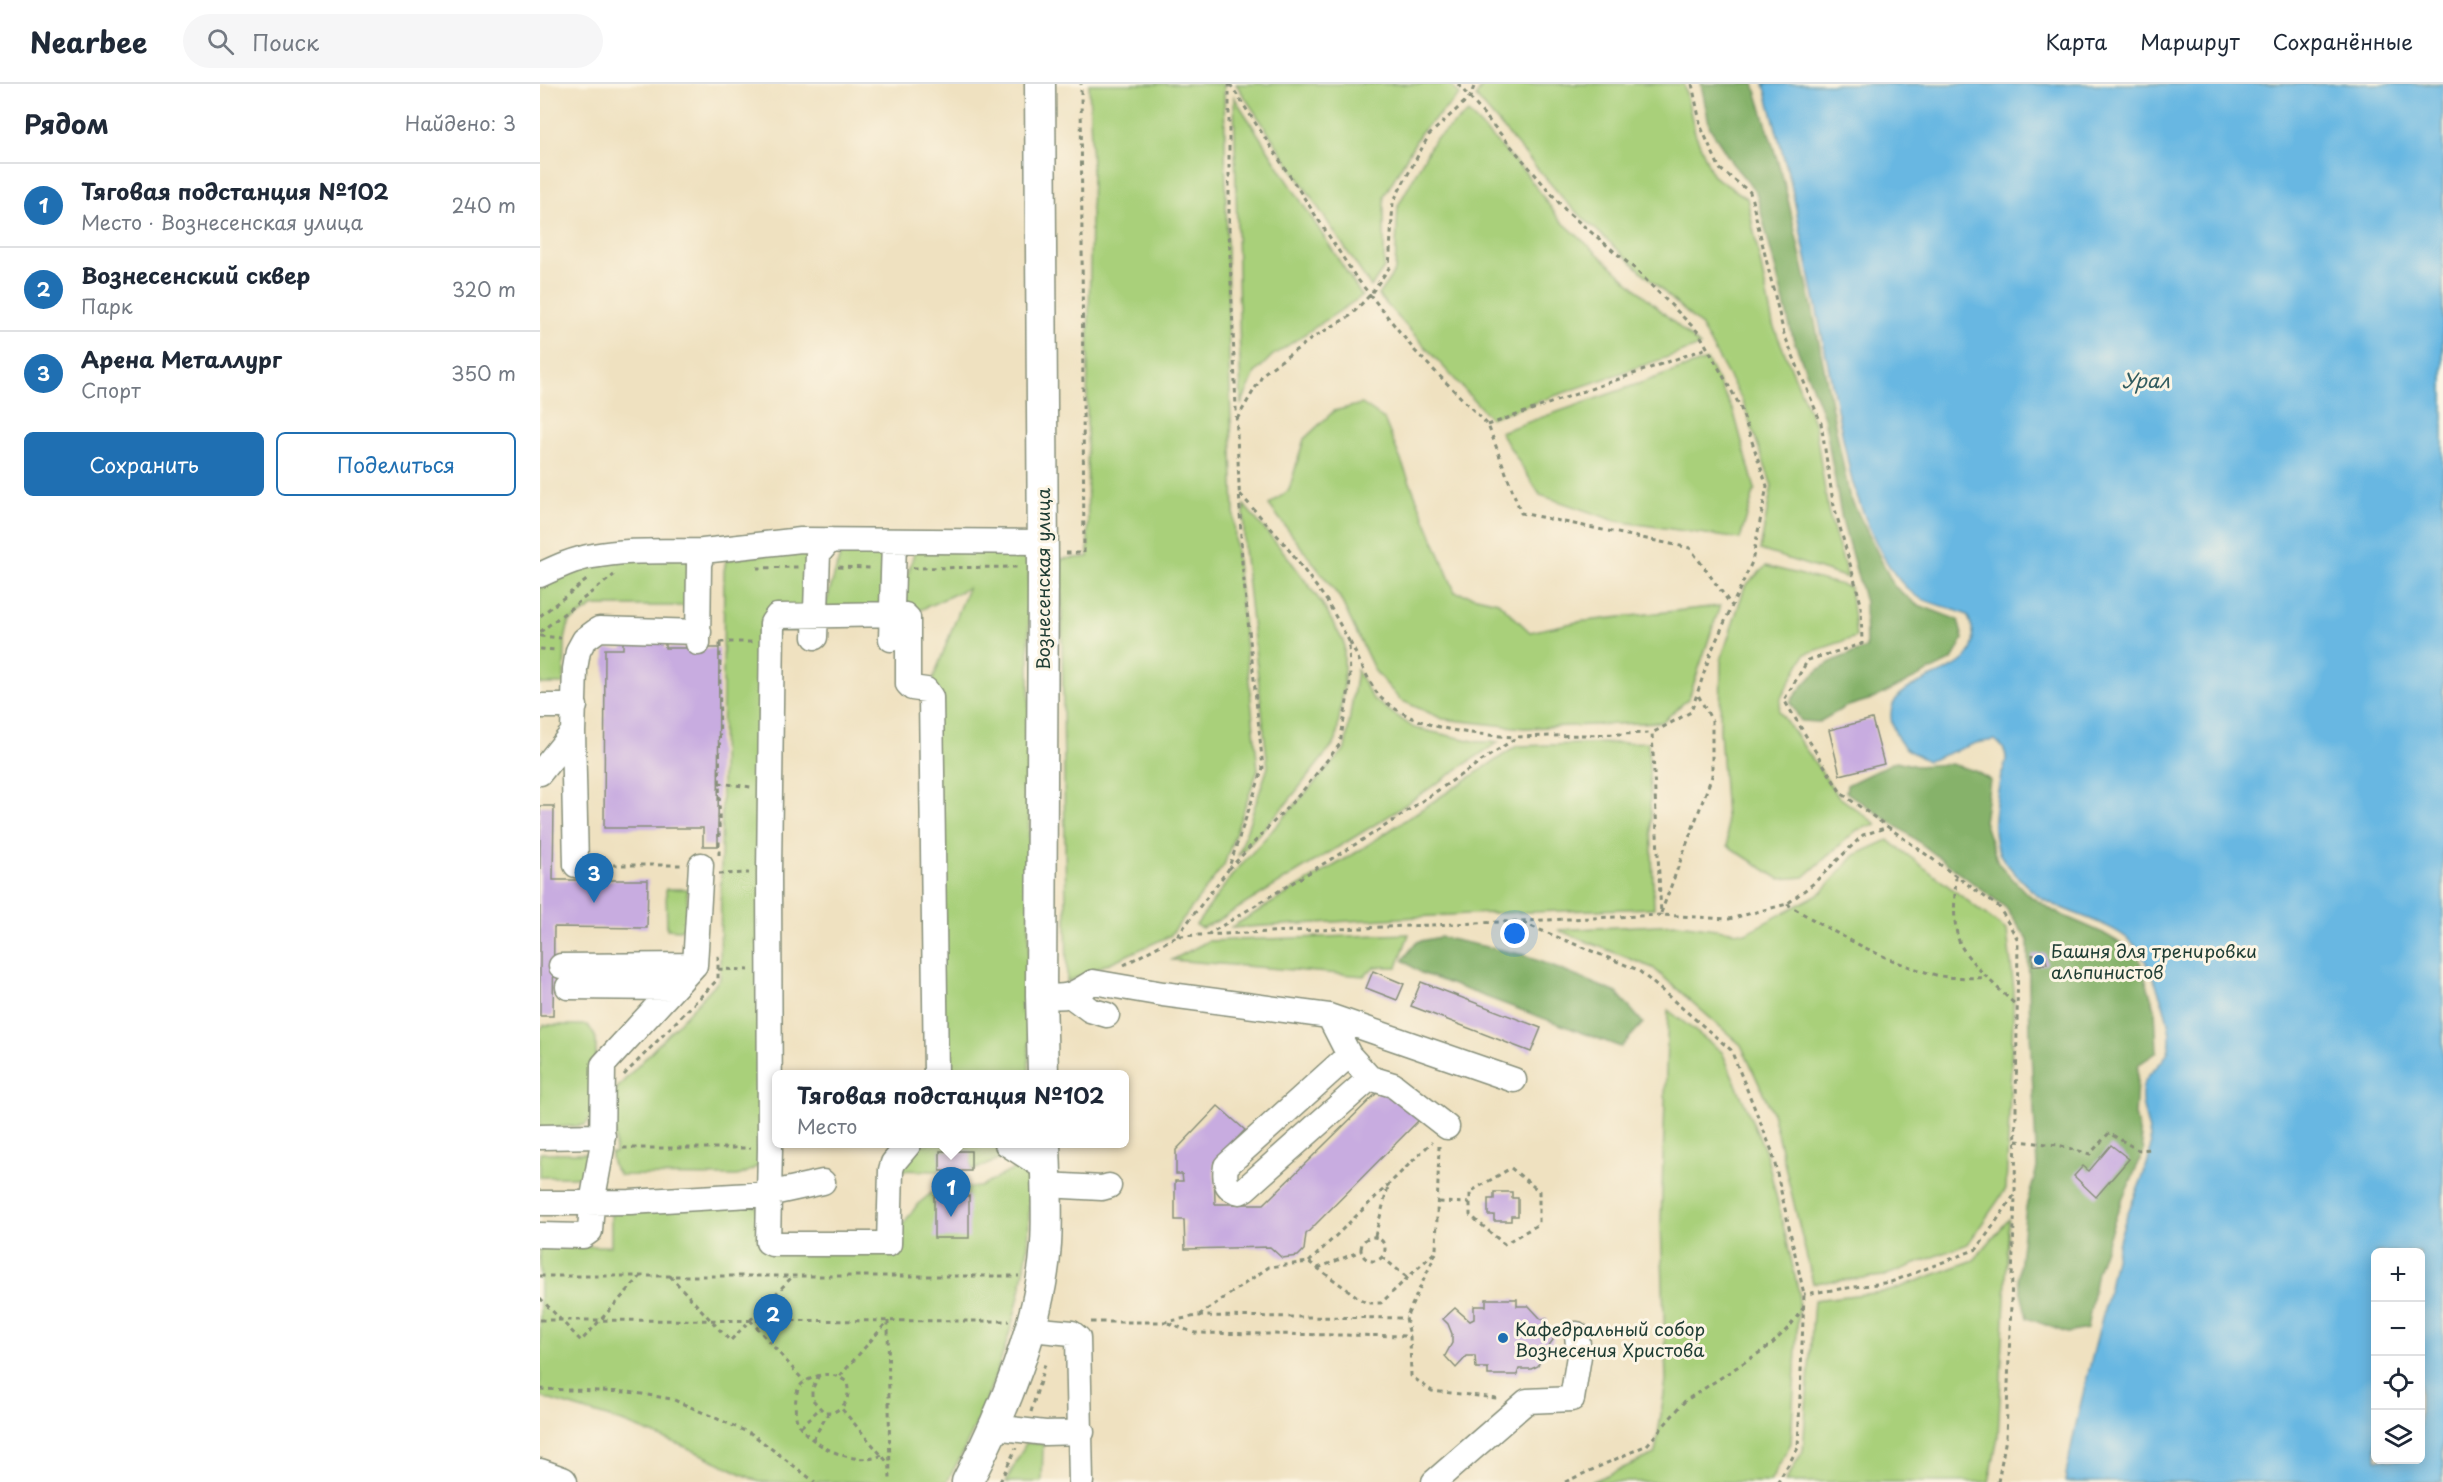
<!DOCTYPE html>
<html lang="ru">
<meta charset="utf-8">
<style>
:root{--surface:#fff;--page:#f6f6f7;--text:#1f2937;--muted:#747a83;--line:#e0e1e3;--accent:#1f6fb2}
body{margin:0;font-family:"Playpen Sans",sans-serif;background:var(--page);color:var(--text)}
.controls{position:absolute;right:18px;bottom:18px;display:grid;overflow:hidden;border-radius:9px;box-shadow:0 3px 15px #0003}
.controls button{width:54px;height:54px;display:grid;place-items:center;padding:0;border:0;border-bottom:2px solid var(--line);background:var(--surface);color:var(--text);font:30px sans-serif}
.you{position:absolute;left:975px;top:850px;width:21px;height:21px;margin:-15px;border:4px solid #fff;border-radius:50%;background:#1a73e8;box-shadow:0 0 0 9px #1a73e833}
.badge{display:grid;place-items:center;width:39px;height:39px;border-radius:50%;background:var(--accent);color:#fff;font-size:20px;font-weight:700}
.pin{position:absolute;translate:-50% -50px;filter:drop-shadow(0 2px 3px #0008)}
.pin::after{content:'';position:absolute;top:32px;width:21px;height:18px;background:inherit;clip-path:polygon(0 0,100% 0,50% 100%)}
.popup{position:absolute;left:232px;top:986px;width:357px;height:78px;box-sizing:border-box;display:grid;place-content:center;border-radius:9px;background:var(--surface);filter:drop-shadow(0 2px 4px #0005);font-size:20px;white-space:nowrap;color:var(--muted)}
.popup b{font-size:22px;color:var(--text)}
.popup::after{content:'';position:absolute;left:50%;top:100%;margin-left:-12px;border:12px solid transparent;border-top-color:var(--surface)}
.list{margin:0;padding:0;list-style:none}
h2{display:flex;justify-content:space-between;align-items:center;height:78px;margin:0;padding:0 24px;font-size:26px}
h2 small{font-size:20px;font-weight:400;color:var(--muted)}
.list li{display:grid;grid-template-columns:39px 1fr auto;gap:18px;align-items:center;box-sizing:border-box;height:84px;padding:0 24px;border-top:2px solid var(--line)}
.list b{display:block;font-size:22px;white-space:nowrap}
.list p{margin:0;font-size:20px;white-space:nowrap;color:var(--muted)}
.list em{font-size:20px;font-style:normal;color:var(--muted)}
.actions{display:flex;gap:12px;padding:18px 24px}
.actions a{flex:1;padding:14px 0;border:2px solid var(--accent);border-radius:9px;text-align:center;font-size:21px;color:var(--accent)}
.actions .main{background:var(--accent);color:#fff}
.icon{flex:none;width:33px;height:33px;fill:none;stroke:currentColor;stroke-width:2;stroke-linecap:round;stroke-linejoin:round}
.map{position:relative;flex:none;width:1903px;height:1398px;overflow:hidden}
header{display:flex;align-items:center;gap:36px;box-sizing:border-box;height:84px;padding:0 30px;background:var(--surface);border-bottom:2px solid var(--line)}
header strong{font-size:28px}
nav{display:flex;gap:33px;margin-inline-start:auto;font-size:21px}
.search{width:420px;height:54px;background:var(--page);display:flex;align-items:center;gap:15px;box-sizing:border-box;padding:0 21px;border-radius:33px;color:var(--muted);font-size:22px}
main{display:flex}
aside{flex:1;background:var(--surface)}
.map>svg:first-child{display:block}
</style>
<header>
<strong>Nearbee</strong>
<div class="search"><svg class="icon" aria-label="search" viewBox="0 0 24 24"><circle cx="10" cy="10" r="6"/><path d="M15 15l6 6"/></svg>Поиск</div>
<nav><a>Карта</a><a>Маршрут</a><a>Сохранённые</a></nav>
</header>
<main>
<aside>
<h2>Рядом<small>Найдено: 3</small></h2>
<ul class="list">
<li><span class="badge">1</span><div><b>Тяговая подстанция №102</b><p>Место · Вознесенская улица</p></div><em>240 m</em></li>
<li><span class="badge">2</span><div><b>Вознесенский cквер</b><p>Парк</p></div><em>320 m</em></li>
<li><span class="badge">3</span><div><b>Арена Металлург</b><p>Спорт</p></div><em>350 m</em></li>
</ul>
<div class="actions"><a class="main">Сохранить</a><a>Поделиться</a></div>
</aside>
<div class="map">
<svg width="1903" height="1398" viewBox="0 0 1903 1398">
<rect width="100%" height="100%" fill="#fcf5e5"/>
<filter id="ink" filterUnits="userSpaceOnUse"><feTurbulence type="fractalNoise" baseFrequency=".0167" numOctaves="2"/><feDisplacementMap in="SourceGraphic" scale="12" xChannelSelector="R" yChannelSelector="G"/><feConvolveMatrix kernelMatrix="1 2 1 2 8 2 1 2 1" color-interpolation-filters="sRGB"/></filter>
<filter id="wash" filterUnits="userSpaceOnUse"><feTurbulence type="fractalNoise" baseFrequency=".008" numOctaves="4" result="noise"/><feDisplacementMap in="SourceGraphic" scale="24" xChannelSelector="R" yChannelSelector="G"/><feGaussianBlur stdDeviation="1.35" result="paint"/><feColorMatrix in="noise" values="0 0 0 0 0 0 0 0 0 0 0 0 0 0 0 0 0 1.4 0 .05"/><feComposite in="paint" operator="in"/></filter>
<g filter="url(#wash)">
<rect width="100%" height="100%" fill="#efe1c0"/>
<path fill="#a9d07a" stroke="#648657" stroke-width="1.5" d="M549,0H684V2L689,278L695,458L718,686L684,781L630,852L527,898L521,475L548,473L547,326L552,87Z
M696,0H910L920,11L881,48L844,112V184L831,203Z
M943,0H1144L1155,49L1173,92L1207,114L1233,241L1275,341L1288,427L1308,494L1220,466L1232,402L1203,318L1160,241L1028,120L936,13Z
M694,13L822,212L732,272L715,289L701,321Z
M928,29L985,88L1019,135L1160,262L950,334L838,211L855,187L858,122L894,56Z
M1167,276L1194,329L1215,405L1200,455L1076,437L1000,411L960,348Z
M822,320L844,335L915,508L958,518L990,548L1037,538L1180,522L1149,614L1122,638L984,644L903,635L860,616L835,587L800,514L729,421L749,406L764,355L794,327Z
M704,421L747,472L783,521L804,559V601L796,657L746,720L698,772L728,683L704,465Z
M344,461L343,530H283L301,468L306,464Z
M272,463L269,530L235,533L230,1076C217,1080 209,1090 196,1092L80,1091C73,1084 71,1079 71,1069H75V1011L78,1003L180,895L184,487L186,476Z
M380,463H489V990H396L388,608L428,504L367,532L357,530L374,469Z
M146,467L158,522H54L29,538L25,556L24,600H0V485Z
M1226,482L1310,503L1316,553L1265,570L1241,614L1239,627L1298,712L1336,740L1317,746L1264,793L1239,795L1188,762L1180,647L1181,576L1205,502Z
M817,586L833,615L874,644L938,658H958L844,735L679,836L662,844L656,841L693,790L805,665Z
M1108,658L1114,824L927,830L690,844L817,768L977,662Z
M1348,756L1467,847L1474,907L1466,1105L1428,1160L1344,1192L1273,1199L1232,1028L1201,961L1113,884L1018,846L1138,840L1206,849L1282,808L1315,771Z
M126,805H147L148,841L140,846L127,845Z
M869,850L857,883H834L824,892L632,876L668,857Z
M1128,926L1182,968L1226,1069L1259,1209L1251,1359L1230,1398H1051L1115,1370L1126,1297L1121,1138Z
M4,941H48L55,952L56,958L55,1030L45,1041L0,1045V946Z
M369,1060H489V1064L431,1087L430,1067H400V1087L351,1086Z
M0,1069H50L47,1091L43,1093H0Z
M474,1085L488,1086C488,1113 491,1142 487,1169C476,1245 445,1331 407,1398H219L148,1364L77,1336L0,1313V1163L71,1162V1123L217,1122L229,1159L348,1160L378,1120L395,1106L440,1103Z
M1469,1135L1458,1353L1449,1398H1245L1263,1367L1274,1216L1350,1207L1434,1176Z
M486,1359L503,1360L502,1398H466Z"/>
<path fill="#86b26a" stroke="#52784f" stroke-width="1.5" d="M1161,0H1214L1244,98L1271,218L1309,411L1354,502L1376,520L1418,536L1423,555L1412,576L1335,614L1305,623L1279,638L1261,637L1250,618C1278,581 1283,580 1326,564L1325,518L1302,436L1284,333L1253,254L1216,108L1192,79L1170,44Z
M1356,677L1376,682L1411,680L1435,687L1450,696L1444,737L1458,779L1487,810L1515,828L1563,849L1597,869L1615,925L1617,968L1598,981L1595,1031L1604,1067L1580,1121L1557,1187L1547,1245L1527,1249L1487,1234L1478,1195L1486,1123L1497,1084L1490,948L1488,856L1466,824L1368,750L1306,708L1307,701Z
M900,853L984,871L1077,909L1103,939L1081,963L881,889L863,876L876,858Z"/>
<path fill="#67b7e2" stroke="#437a8b" stroke-width="1.5" fill-rule="evenodd" d="M1224,0H1903V1398H1525C1534,1341 1549,1286 1563,1230C1570,1202 1574,1173 1582,1146C1589,1121 1603,1098 1609,1073C1616,1047 1597,1026 1603,1002C1608,984 1629,980 1630,957C1631,935 1611,882 1597,864C1580,840 1527,830 1501,814C1487,804 1474,789 1463,775C1447,755 1456,715 1461,692C1463,686 1466,680 1466,674C1466,666 1461,661 1455,656L1436,659L1388,677C1369,668 1360,664 1353,643C1333,581 1464,604 1427,531C1411,523 1390,521 1375,511C1344,489 1322,429 1311,393L1251,100ZM1836,1168H1880V1376H1836Z"/>
<g id="blocks">
<path fill="#c8ace0" d="M83,547L125,555V564H179L178,762H163V744H64L65,565H83Z
M1332,635L1344,680L1300,691L1289,646Z
M0,722H14L13,796H108L107,844L14,843L13,932H0Z
M1505,869L1507,880L1493,882L1492,871Z
M833,887L864,900L857,916L826,904Z
M881,898L1001,944L991,968L871,922Z
M846,1000L882,1033L766,1150L764,1166L758,1172L742,1174L730,1163L645,1165L644,1136H635V1097H643L642,1090H636V1066L678,1022L705,1046L674,1078L675,1120H724Z
M1571,1061L1589,1075L1556,1113L1534,1092L1543,1082L1549,1087Z
M400,1067H431V1087H400Z
M954,1108H972V1114H978V1132H971V1137H954V1131H948V1115H954Z
M394,1112H429V1154H394Z
M946,1215H977V1222H989L1001,1235H1007V1241L1012,1247L1013,1256L1004,1268L998,1282L991,1285H979L977,1291H948V1284H936L935,1272H927L916,1284L905,1272L912,1259V1250L908,1240L903,1235L915,1224L930,1237L934,1235V1222H946Z"/>
</g>
</g>
<g filter="url(#ink)">
<use href="#blocks" fill-opacity="0" stroke="#878f7a" stroke-width="1.5"/>
<g fill="none" stroke-linecap="round" stroke-linejoin="round">
<g stroke="#878f7a" stroke-width="27">
<path id="minor" d="M163,467L261,456L502,458
M0,491C17,483 34,475 53,472C89,465 127,468 163,467L159,480L158,559
M275,553L278,470L290,456
M351,555L354,458
M0,622H35
M0,689L33,648
M36,781L33,648L35,585L38,567L44,556L59,545L159,548
M21,882L155,881
M28,903L133,904
M501,911C527,915 531,912 553,898L623,910L789,932L974,996
M531,912L550,926L567,931
M789,932L809,971L830,994L853,1001L907,1043
M809,971L686,1082C684,1096 685,1105 700,1108L705,1105L830,994
M0,1053L63,1052
M369,1060L353,1079L351,1086L349,1160H232L228,1158L230,1064L229,789L232,539L237,532L357,530L365,531L368,534V600L372,604L386,606L391,613L396,990
M467,1060L506,1085
M506,1101L562,1104L569,1102
M0,1119L90,1118L228,1110L283,1098
M0,1151L43,1152L50,1147L52,1119L62,1064L63,981L155,881L161,781
M490,1245L532,1249L538,1254L541,1398
M454,1343L505,1349L542,1348
M894,1398L987,1317L1032,1315L1039,1272L1037,1250"/>
</g>
<g stroke="#878f7a" stroke-width="33">
<path id="major" d="M500,0L503,483L501,911L503,990
M0,1390L22,1398
M427,1398C463,1329 501,1238 506,1160C508,1127 506,1093 505,1060"/>
</g>
<path stroke="#878f7a" stroke-width="3" stroke-dasharray="4.5 4.5" stroke-linecap="butt" d="M690,0L815,192L875,267L948,341L981,429L1150,464L1192,522
M918,0L1027,128L1094,184L1159,249L1200,322L1227,402L1212,478L1171,568L1151,628L1112,649L1121,831
M1152,0L1161,43L1180,85L1210,108L1244,250L1281,339L1293,418L1321,520L1322,560L1268,576L1244,616L1301,709L1348,743
M697,335L724,289L774,253L810,232L830,211L849,184L853,118L889,51L930,13L935,0
M948,341L1167,264
M526,469H544L541,0
M298,483L333,484
M217,484L258,483
M373,484L480,483
M0,532L48,495
M0,548L74,491
M0,552L21,554
M180,558H212
M810,558C817,571 832,606 842,615C879,646 929,650 975,653
M0,565L18,566
M179,699L211,703
M179,771L180,559
M55,781H142
M689,785L761,709L800,660L810,598L809,557L787,517L743,458L700,410
M179,790L209,789
M1416,792C1415,813 1412,836 1419,857C1424,874 1463,909 1477,922
M1247,820C1293,848 1343,877 1396,891C1411,895 1431,893 1446,894
M1121,829L1172,692V637L1157,609
M983,839L1098,886L1191,966L1232,1067L1264,1210L1258,1364L1238,1398
M667,851L842,744L977,653L1112,649
M637,852L688,786L723,684L702,478L689,145V0
M584,881L637,852L1121,831L1189,835L1247,820L1274,799L1323,751L1348,743L1459,823L1478,856L1475,1110L1437,1165L1351,1198L1264,1210
M178,885L209,886
M84,991L178,895V871
M1476,1057L1518,1061L1550,1070L1569,1049L1598,1066L1611,1065
M83,1064H211
M971,1084L999,1107V1140L964,1160L930,1131V1108Z
M899,1118L930,1119
M835,1152L849,1099
M821 1165a12 12 0 1 1 24 0a12 12 0 1 1-24 0Z
M896,1169L866,1234L870,1252L871,1292L892,1307L957,1314
M842,1173L868,1194
M769,1178L892,1058
M778,1184L821,1167
M0,1192H479
M130,1192L190,1257L253,1192
M0,1214L41,1257L101,1192
M659,1231L729,1183L769,1178L826,1219H841L896,1167L899,1062
M0,1236L469,1237
M210,1236L264,1297
M348,1237L350,1398
M551,1238H625L657,1232L866,1234
M628,1239L655,1249L870,1252
M279,1291L272,1306V1315L284,1328H294L301,1324
M300,1292L347,1238
M0,1305L89,1308L132,1315L212,1350L275,1398
M491,1328L505,1280
M261,1343L279,1325
M273,1355L289,1328
M342,1371C318,1384 268,1362 257,1337C255,1331 255,1321 256,1314C257,1303 262,1298 272,1294C286,1288 295,1290 307,1298C309,1309 309,1315 301,1324L349,1380
M460,1398L476,1364
M1025,1398L1107,1361L1145,1317L1231,1261L1250,1242L1264,1223
M1458,1398L1466,1354L1475,1113"/>
<use href="#minor" stroke="#fff" stroke-width="24"/>
<use href="#major" stroke="#fff" stroke-width="30"/>
</g>
</g>
<g fill="#1f6fb2" stroke="#fcf5e5" stroke-width="2">
<circle cx="1499" cy="876" r="6"/>
<circle cx="963" cy="1254" r="6"/>
</g>
<g text-anchor="middle" dominant-baseline="central" stroke-width="6" stroke-linejoin="round" paint-order="stroke">
<g font-size="18" fill="#1f3d34" stroke="#fcf5e5">
<text transform="translate(502 495) rotate(-90)">Вознесенская улица</text>
</g>
<g font-size="18" fill="#1f3d34" stroke="#fcf5e5" text-anchor="start">
<text x="1511" y="866">Башня для тренировки<tspan x="1511" dy="21">альпинистов</tspan></text>
<text x="975" y="1244">Кафедральный собор<tspan x="975" dy="21">Вознесения Христова</tspan></text>
</g>
<g font-size="20" font-style="italic" fill="#315c60" stroke="#fcf5e5">
<text x="1606" y="296">Урал</text>
</g>
</g>
</svg>
<div class="controls">
<button>+</button>
<button>−</button>
<button><svg class="icon" aria-label="locate" viewBox="0 0 24 24"><circle cx="12" cy="12" r="6"/><path d="M12 2v4M12 18v4M2 12h4M18 12h4"/></svg></button>
<button><svg class="icon" aria-label="layers" viewBox="0 0 24 24"><path d="M12 4l9 5-9 5-9-5zM3 14l9 5 9-5"/></svg></button>
</div>
<div class="you"></div>
<div class="pin badge" style="left:411px;top:1133px">1</div>
<div class="popup"><b>Тяговая подстанция №102</b>Место</div>
<div class="pin badge" style="left:233px;top:1260px">2</div>
<div class="pin badge" style="left:54px;top:819px">3</div>
</div>
</main>
